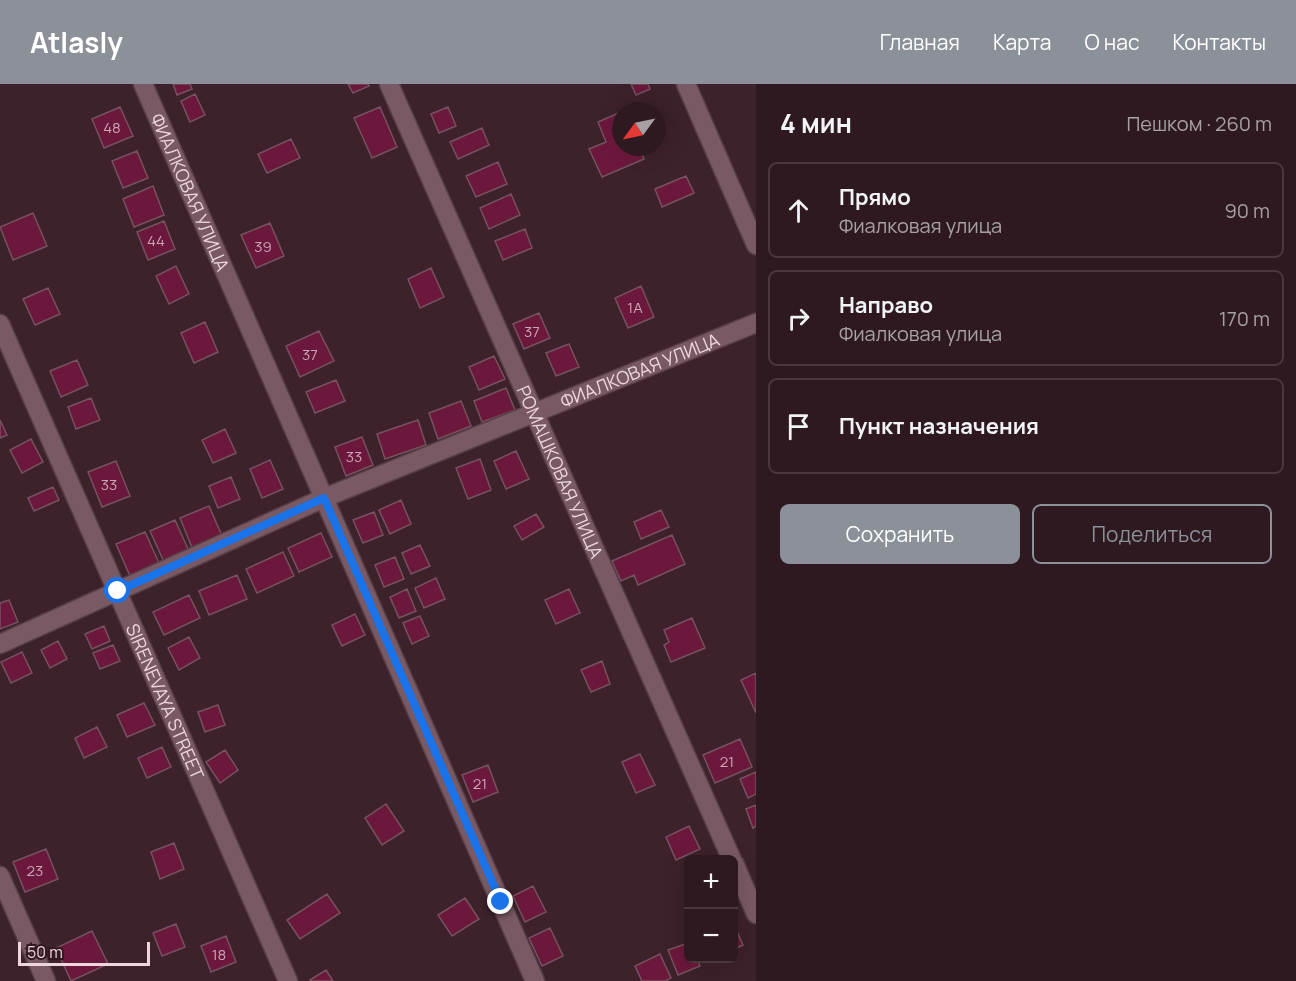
<!DOCTYPE html>
<html lang="ru">
<meta charset="utf-8">
<style>
:root{--surface:#2e1920;--page:#3a262d;--text:#f1f3f6;--muted:#a7a0a5;--line:#49383e;--accent:#8c9099}
body{margin:0;font-family:Manrope,sans-serif;background:var(--page);color:var(--text)}
.controls{position:absolute;right:18px;bottom:18px;display:grid;overflow:hidden;border-radius:9px;box-shadow:0 6px 24px #0002}
.controls button{width:54px;height:54px;display:grid;place-items:center;padding:0;border:0;border-bottom:2px solid var(--line);background:var(--surface);color:var(--text);font:30px sans-serif}
.compass{position:absolute;left:612px;top:18px;width:54px;height:54px;border-radius:50%;background:var(--surface);box-shadow:0 6px 24px #0002;rotate:237deg}
.scale{position:absolute;left:18px;bottom:15px;width:132px;box-sizing:border-box;padding-left:6px;border:3px solid #ebd7dd;border-top:0;font-size:16px;line-height:21px;white-space:nowrap;color:#ebd7dd;-webkit-text-stroke:4px #331721;paint-order:stroke}
.stop{position:absolute;width:18px;height:18px;margin:-14px;border:4px solid #1a73e8;border-radius:50%;background:#fff}
.stop.end{background:#1a73e8;border-color:#fff;box-shadow:0 2px 6px #0008}
.list{margin:0;padding:0;list-style:none}
h2{display:flex;justify-content:space-between;align-items:center;height:78px;margin:0;padding:0 24px;font-size:26px}
h2 small{font-size:20px;font-weight:400;color:var(--muted)}
.list li{display:grid;grid-template-columns:39px 1fr auto;gap:18px;align-items:center;box-sizing:border-box;height:96px;margin:0 12px 12px;padding:0 12px;border:2px solid var(--line);border-radius:9px}
.list b{display:block;font-size:22px;white-space:nowrap}
.list p{margin:0;font-size:20px;white-space:nowrap;color:var(--muted)}
.list em{font-size:20px;font-style:normal;color:var(--muted)}
.actions{display:flex;gap:12px;padding:18px 24px}
.actions a{flex:1;padding:14px 0;border:2px solid var(--accent);border-radius:9px;text-align:center;font-size:21px;color:var(--accent)}
.actions .main{background:var(--accent);color:#fff}
.icon{flex:none;width:33px;height:33px;fill:none;stroke:currentColor;stroke-width:2;stroke-linecap:round;stroke-linejoin:round}
.map{position:relative;flex:none;width:756px;height:897px;overflow:hidden}
header{display:flex;align-items:center;gap:36px;box-sizing:border-box;height:84px;padding:0 30px;background:var(--accent);color:#fff}
header strong{font-size:28px}
nav{display:flex;gap:33px;margin-inline-start:auto;font-size:21px}
main{display:flex}
aside{flex:1;background:var(--surface)}
.map>svg:first-child{display:block}
</style>
<header>
<strong>Atlasly</strong>
<nav><a>Главная</a><a>Карта</a><a>О нас</a><a>Контакты</a></nav>
</header>
<main>
<div class="map">
<svg width="756" height="897" viewBox="0 0 756 897">
<rect width="100%" height="100%" fill="#3d212b"/>
<path fill="#6b183c" stroke="#74535e" stroke-width="1.5" d="M173,0H190L192,5L177,11Z
M348,0H368L369,2L353,9Z
M631,0H648L650,5L636,11Z
M195,10L205,31L190,38L181,17Z
M120,23L133,52L104,64L92,35Z
M380,23L397,63L372,74L354,34Z
M448,23L456,42L439,49L431,30Z
M621,28V63H639L644,75L602,93L589,65L606,58L598,38Z
M482,44L489,61L458,75L450,58Z
M291,55L300,74L267,89L258,70Z
M137,67L148,94L123,104L112,77Z
M498,78L507,100L476,113L466,92Z
M686,92L694,109L662,123L655,105Z
M153,102L164,131L134,143L123,115Z
M511,110L520,131L489,145L480,124Z
M33,129L47,162L13,176L0,143Z
M164,137L175,165L148,176L137,148Z
M270,139L284,172L256,184L241,151Z
M525,145L532,164L503,176L495,157Z
M176,182L189,210L169,220L156,192Z
M431,184L444,213L420,224L408,195Z
M641,202L654,233L628,244L615,214Z
M48,204L60,230L35,241L23,215Z
M539,229L550,254L524,265L513,240Z
M205,238L218,268L194,279L181,249Z
M319,247L334,277L300,293L286,262Z
M569,260L579,283L556,292L546,269Z
M494,272L505,295L479,306L469,283Z
M77,276L88,301L61,313L50,287Z
M336,296L345,317L315,329L306,308Z
M506,304L515,326L482,338L474,317Z
M91,314L100,336L76,345L68,323Z
M461,317L471,342L438,355L429,329Z
M0,336L7,351L0,354Z
M418,336L426,361L385,375L377,350Z
M225,345L236,369L213,379L202,356Z
M362,353L373,381L346,392L335,363Z
M31,355L43,378L22,389L10,366Z
M516,367L529,395L506,405L494,377Z
M480,375L491,406L468,415L456,384Z
M270,376L283,405L262,414L250,385Z
M116,377L130,412L102,423L88,388Z
M231,393L240,415L218,424L209,402Z
M53,403L59,416L34,427L28,414Z
M401,416L411,440L390,450L379,426Z
M209,422L223,454L193,466L180,434Z
M661,426L669,443L641,455L634,438Z
M374,428L383,451L363,459L353,436Z
M536,430L544,443L522,456L514,442Z
M175,436L189,467L164,478L150,447Z
M145,448L159,479L130,492L116,460Z
M321,449L332,473L299,488L288,464Z
M672,451L685,480L638,501L634,491L621,497L612,477Z
M420,461L430,482L411,490L402,469Z
M283,468L294,492L257,509L246,485Z
M395,473L404,495L384,503L375,481Z
M237,491L247,515L209,531L199,507Z
M436,494L445,515L424,524L415,504Z
M407,505L416,527L399,534L390,513Z
M569,505L580,529L556,540L545,516Z
M189,511L200,534L164,551L153,528Z
M9,516L18,538L0,545V519Z
M355,530L365,551L342,562L332,541Z
M420,532L429,552L412,560L403,539Z
M692,534L705,564L671,578L664,561L669,558L664,546Z
M104,542L110,557L92,565L85,550Z
M189,553L200,574L179,586L168,564Z
M58,557L67,575L50,584L41,566Z
M113,561L120,577L100,585L93,569Z
M22,568L32,589L11,599L1,578Z
M602,577L610,600L591,608L581,586Z
M756,589V629L741,596Z
M144,619L155,641L127,653L117,631Z
M218,621L225,641L205,648L198,628Z
M97,643L107,663L84,674L75,654Z
M740,655L752,683L715,699L703,671Z
M162,663L171,683L147,694L138,674Z
M225,666L238,686L220,699L206,678Z
M640,670L655,701L636,709L622,678Z
M488,681L498,708L473,718L462,691Z
M756,688V710L748,714L740,695Z
M386,720L404,747L382,761L365,734Z
M756,721V742L753,744L746,725Z
M689,742L700,765L676,776L666,753Z
M174,759L184,785L160,795L151,768Z
M46,765L58,795L25,808L13,778Z
M533,802L546,828L525,838L513,812Z
M327,810L340,829L300,855L287,836Z
M465,814L479,835L452,852L438,831Z
M176,840L185,863L162,872L153,849Z
M734,841L743,861L734,865Z
M550,844L563,872L542,882L529,854Z
M92,847L108,880L71,897L56,864Z
M226,852L236,878L211,888L201,862Z
M688,859V874H697L700,882L678,891L668,866Z
M660,870L671,894L665,897H642L635,882Z
M326,886L333,897H311L310,896Z"/>
<g fill="none" stroke-linecap="round" stroke-linejoin="round">
<g stroke="#573f48" stroke-width="21">
<g id="minor">
<path id="s1" d="M143,0L535,897"/>
<path id="s2" d="M389,0L732,776"/>
<path d="M686,0L756,161"/>
<path id="s3" d="M0,240L288,897"/>
<path id="s4" d="M0,560L324,414L756,239"/>
<path d="M734,779L756,830"/>
<path d="M0,792L46,897"/>
</g>
</g>
<use href="#minor" stroke="#795963" stroke-width="18"/>
</g>
<g fill="none" stroke-linecap="round" stroke-linejoin="round">
<path stroke="#1a73e8" stroke-width="8" d="M118,507L324,414L501,818"/>
</g>
<g text-anchor="middle" dominant-baseline="central" stroke-width="4.5" stroke-linejoin="round" paint-order="stroke">
<g font-size="15" fill="#cba7b5">
<text x="112" y="43">48</text>
<text x="156" y="156">44</text>
<text x="263" y="162">39</text>
<text x="635" y="223">1А</text>
<text x="532" y="247">37</text>
<text x="310" y="270">37</text>
<text x="354" y="372">33</text>
<text x="109" y="400">33</text>
<text x="727" y="677">21</text>
<text x="480" y="699">21</text>
<text x="35" y="786">23</text>
<text x="219" y="870">18</text>
</g>
<g font-size="18" fill="#ebd7dd" stroke="#331721">
<text stroke="none"><textPath href="#s1" startOffset="118">ФИАЛКОВАЯ УЛИЦА</textPath></text>
<text stroke="none"><textPath href="#s4" startOffset="696">ФИАЛКОВАЯ УЛИЦА</textPath></text>
<text stroke="none"><textPath href="#s2" startOffset="424">РОМАШКОВАЯ УЛИЦА</textPath></text>
<text stroke="none"><textPath href="#s3" startOffset="412">SIRENEVAYA STREET</textPath></text>
</g>
</g>
</svg>
<div class="controls">
<button>+</button>
<button>−</button>
</div>
<svg class="compass" viewBox="-18 -18 36 36"><path d="M0-13l5 13h-10z" fill="#e53935"/><path d="M0 13l5-13h-10z" fill="#a7a0a5"/></svg>
<div class="scale">50 m</div>
<div class="stop" style="left:118px;top:507px"></div>
<div class="stop end" style="left:501px;top:818px"></div>
</div>
<aside>
<h2>4 мин<small>Пешком · 260 m</small></h2>
<ul class="list">
<li><svg class="icon" aria-label="ahead" viewBox="0 0 24 24"><path d="M12 20V5M6 11l6-6 6 6"/></svg><div><b>Прямо</b><p>Фиалковая улица</p></div><em>90 m</em></li>
<li><svg class="icon" aria-label="right" viewBox="0 0 24 24"><path d="M7 20v-9h11M14 6l5 5-5 5"/></svg><div><b>Направо</b><p>Фиалковая улица</p></div><em>170 m</em></li>
<li><svg class="icon" aria-label="arrive" viewBox="0 0 24 24"><path d="M6 21V4h12l-3 4 3 4H6"/></svg><div><b>Пункт назначения</b></div></li>
</ul>
<div class="actions"><a class="main">Сохранить</a><a>Поделиться</a></div>
</aside>
</main>
